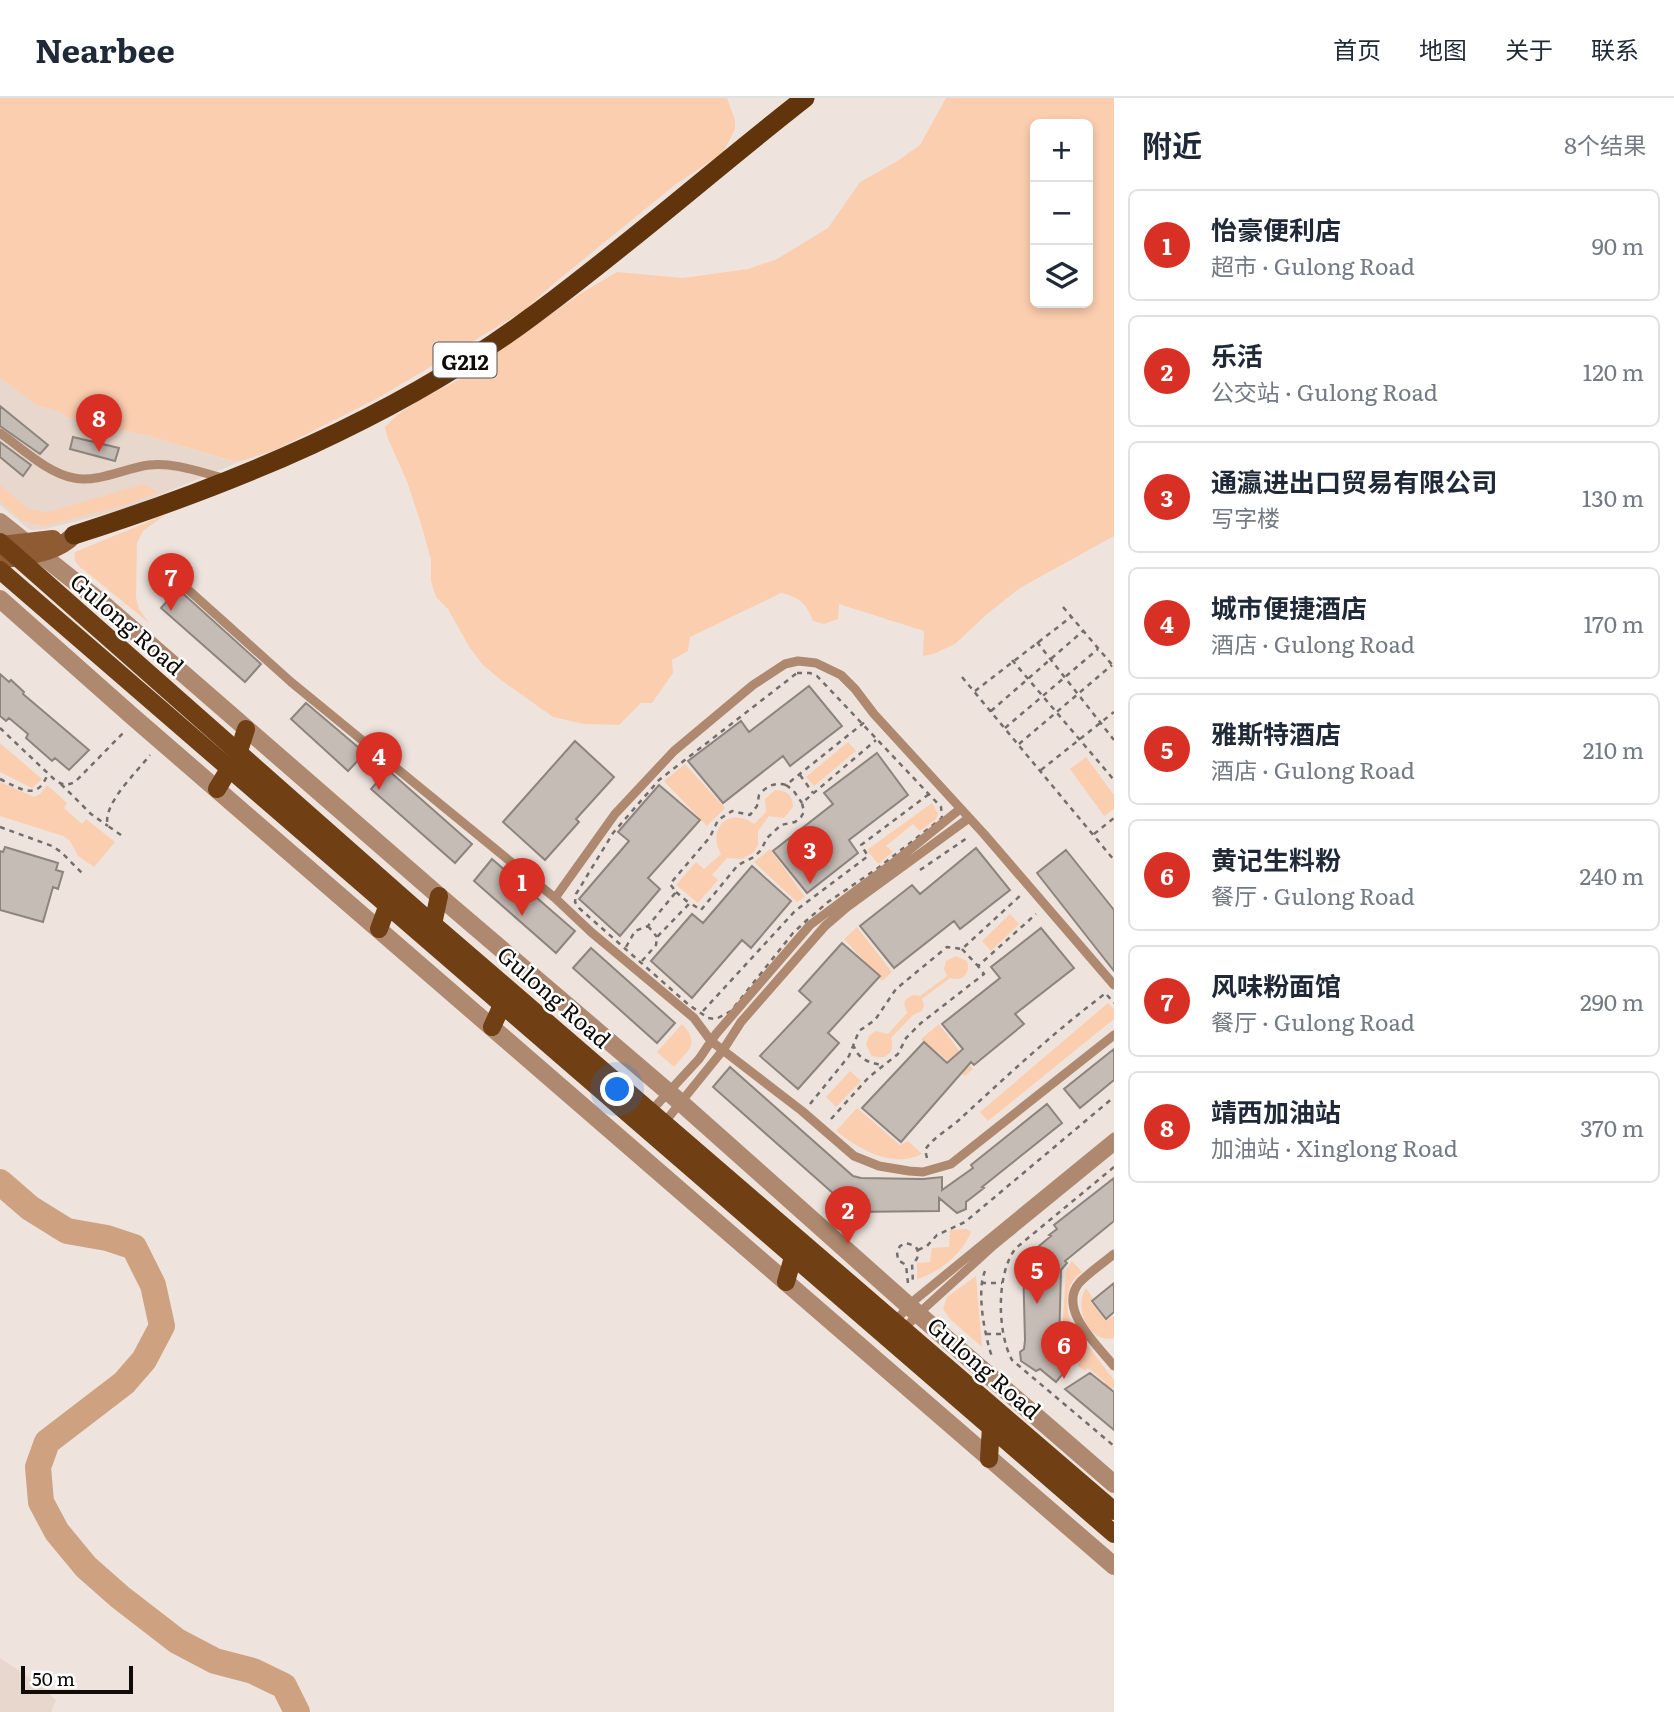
<!DOCTYPE html>
<html lang="zh">
<meta charset="utf-8">
<style>
:root{--surface:#fff;--page:#f6f6f7;--text:#1f2937;--muted:#747a83;--line:#e0e1e3;--accent:#d93025}
body{margin:0;font-family:Literata,"Noto Sans SC",serif;background:var(--page);color:var(--text)}
.controls{position:absolute;right:21px;top:21px;display:grid;overflow:hidden;border-radius:10px;box-shadow:0 4px 10px #0003}
.controls button{width:63px;height:63px;display:grid;place-items:center;padding:0;border:0;border-bottom:2px solid var(--line);background:var(--surface);color:var(--text);font:35px sans-serif}
.scale{position:absolute;left:21px;bottom:18px;width:112px;box-sizing:border-box;padding-left:7px;border:4px solid #0e0b09;border-top:0;font-size:19px;line-height:24px;white-space:nowrap;color:#0e0b09;-webkit-text-stroke:5px #fff;paint-order:stroke}
.you{position:absolute;left:618px;top:992px;width:24px;height:24px;margin:-18px;border:5px solid #fff;border-radius:50%;background:#1a73e8;box-shadow:0 0 0 10px #1a73e833}
.badge{display:grid;place-items:center;width:46px;height:46px;border-radius:50%;background:var(--accent);color:#fff;font-size:23px;font-weight:700}
.pin{position:absolute;translate:-50% -58px;filter:drop-shadow(0 2px 4px #0008)}
.pin::after{content:'';position:absolute;top:37px;width:24px;height:21px;background:inherit;clip-path:polygon(0 0,100% 0,50% 100%)}
.list{margin:0;padding:0;list-style:none}
h2{display:flex;justify-content:space-between;align-items:center;height:91px;margin:0;padding:0 28px;font-size:30px}
h2 small{font-size:23px;font-weight:400;color:var(--muted)}
.list li{display:grid;grid-template-columns:46px 1fr auto;gap:21px;align-items:center;box-sizing:border-box;height:112px;margin:0 14px 14px;padding:0 14px;border:2px solid var(--line);border-radius:10px}
.list b{display:block;font-size:26px;white-space:nowrap}
.list p{margin:0;font-size:23px;white-space:nowrap;color:var(--muted)}
.list em{font-size:23px;font-style:normal;color:var(--muted)}
.icon{flex:none;width:38px;height:38px;fill:none;stroke:currentColor;stroke-width:2;stroke-linecap:round;stroke-linejoin:round}
.map{position:relative;flex:none;width:1114px;height:1614px;overflow:hidden}
header{display:flex;align-items:center;gap:42px;box-sizing:border-box;height:98px;padding:0 35px;background:var(--surface);border-bottom:2px solid var(--line)}
header strong{font-size:33px}
nav{display:flex;gap:38px;margin-inline-start:auto;font-size:24px}
main{display:flex}
aside{flex:1;background:var(--surface)}
.map>svg:first-child{display:block}
</style>
<header>
<strong>Nearbee</strong>
<nav><a>首页</a><a>地图</a><a>关于</a><a>联系</a></nav>
</header>
<main>
<div class="map">
<svg width="1114" height="1614" viewBox="0 0 1114 1614">
<rect width="100%" height="100%" fill="#eee4dd"/>
<path fill="#e8d7cc" d="M0,280L38,308L59,313L67,319L149,338L231,363L244,362L125,411L45,431L30,432L0,407Z
M0,1560L36,1584L56,1602L51,1614H0Z"/>
<path fill="#fbceaf" fill-rule="evenodd" d="M0,0H727L735,22V31L723,55L676,86L552,187L525,212L380,299L275,352L244,362L232,363L149,338L67,319L59,313L38,308L0,280Z
M946,0H1114V438L1020,490L986,517L955,546L933,556L923,558L924,533L839,506L838,521L824,526L813,523C806,505 799,499 781,495L690,539L688,553L672,562L673,575L652,605H641L619,627L584,626L553,619L501,582L483,567L470,550L448,511L436,499L431,483V462L422,429L407,383L388,341L385,329L397,317L423,300L453,285L580,196L617,174L683,180L748,171L777,161L828,130L860,84L896,64L920,47ZM1035,26H1088V205H1035Z
M144,386L158,394L125,407L43,428L23,423L0,403V387L30,412L49,414Z
M165,417L143,433L137,445L136,500L139,511L149,525L84,472C77,467 73,463 75,454Z
M848,644L856,653L814,688L806,679Z
M0,645L42,681L32,690L0,674Z
M1086,659L1114,697V711L1104,718L1070,671Z
M685,666L725,710L707,728L664,683Z
M0,684L34,699L40,696L47,687L67,705L64,710L82,726L86,721L115,744L94,769L78,758L70,743L63,738L0,718Z
M775,692C787,692 793,698 793,709L784,720L769,718L758,733V747L754,754L742,761L727,760L712,777L718,782L698,805L676,787L696,764L704,771L721,756C706,730 730,708 754,726L766,714L765,701Z
M932,705L938,716L936,721L920,733L913,726L886,748L893,754L878,766L867,752Z
M770,751L805,799L797,804L754,764Z
M1010,816L1019,826L991,853L982,843Z
M857,829L892,874L882,883L844,841Z
M956,858L967,863C971,876 962,884 950,880L922,901L924,907L922,913L913,917L891,940C896,954 885,964 871,957L866,946L869,938L876,933L888,936L907,915L904,905C907,898 913,896 920,898L947,878L944,871L946,863Z
M1108,905L1114,911V921L988,1023L980,1014Z
M682,926C701,946 688,952 674,969L657,954Z
M939,926L973,971L965,978L921,941Z
M850,973L861,983L836,1009L826,999Z
M857,1010L900,1047L908,1043L922,1056C891,1071 860,1051 836,1033Z
M967,1131L971,1134C962,1156 939,1175 917,1181V1165L930,1164L932,1150L949,1149L950,1132Z
M1072,1163L1082,1174C1065,1184 1065,1209 1071,1226L1114,1282V1291L1112,1290L1109,1294L1102,1289L1105,1284L1088,1270L1085,1273L1078,1268L1080,1261L1066,1247L1062,1239L1066,1172Z
M976,1178L982,1249L951,1222L943,1211L947,1199Z
M1086,1190L1093,1200L1090,1203L1106,1223L1114,1217V1240C1089,1247 1073,1208 1086,1190Z"/>
<g fill="none" stroke-linecap="round" stroke-linejoin="round">
<path stroke="#cea180" stroke-width="26" d="M0,1084L30,1110L67,1133L107,1140L134,1149L153,1187L162,1228L144,1262L124,1285L47,1344L38,1369L41,1404L57,1434L86,1469L120,1499L177,1543L215,1563L253,1573L284,1588L297,1614"/>
</g>
<path fill="#c5bcb5" stroke="#8d847e" stroke-width="2" d="M0,308L48,347L40,356L0,328Z
M73,339L119,350L115,363L70,351Z
M0,344L31,367L23,378L0,359Z
M178,491L261,566L245,584L161,510Z
M0,576L9,584L11,582L24,594L23,596L89,652L69,672L55,660L52,663L26,640L28,636L9,620L6,623L0,618Z
M809,588L842,628L790,668L783,658L723,705L688,663L741,623L749,634Z
M306,605L365,655L348,673L291,621Z
M575,643L614,679L576,721L579,724L545,762L503,724Z
M877,655L908,697L849,742L858,755L807,795L773,753L833,706L824,695Z
M388,672L472,746L455,765L371,691Z
M659,687L700,722L648,780L660,791L620,838L579,801L629,743L618,734Z
M5,749L58,765L56,772L63,774L58,791L53,789L43,824L0,812V753L3,754Z
M976,750L1010,792L960,831L954,823L894,870L860,828L912,787L920,796Z
M1066,752L1114,812V873L1037,775Z
M492,761L575,833L556,855L474,783Z
M752,768L791,803L751,850L742,842L692,900L651,863L692,816L703,825Z
M1041,830L1074,870L1015,916L1024,926L974,967L971,964L901,1044L862,1010L924,944L947,965L963,951L942,926L1000,880L991,869Z
M842,845L880,878L828,935L839,945L798,991L760,958L811,904L799,893Z
M591,850L675,925L657,945L573,870Z
M1114,951V982L1080,1010L1064,991Z
M730,969L853,1078L861,1080L923,1081L942,1079V1092L973,1070L971,1067L1047,1006L1062,1025L982,1089L984,1090L966,1104V1111L957,1115L939,1100V1113L850,1114L845,1112L843,1104L713,989Z
M1114,1080V1123L1065,1163L1067,1165L1061,1172L1059,1247L1076,1260L1056,1284L1040,1271L1036,1273L1021,1263L1020,1254L1024,1251L1025,1242L1023,1164L1021,1163L1023,1155L1029,1151L1033,1153L1051,1138L1049,1137L1057,1131L1054,1127Z
M1114,1185V1214L1106,1221L1092,1203Z
M1090,1275L1114,1294V1332L1065,1291Z"/>
<g fill="none" stroke-linecap="round" stroke-linejoin="round">
<path stroke="#746e6a" stroke-width="2.5" stroke-dasharray="5 5" stroke-linecap="butt" d="M1063,509L1114,569
M1037,544L1114,642
M1012,562L1114,682
M797,575H810L817,578L941,709L942,720L878,770L828,804L807,822L793,835L731,913L716,921L708,920L689,907L579,810L575,804L576,796L613,735L659,682Z
M962,579L1114,762
M975,593L1071,519
M991,613L1083,533
M0,630L55,682C62,687 67,688 75,684L124,634
M1005,630L1098,551
M1019,646L1112,567
M1041,672L1114,614
M800,677L813,695
M0,681C21,691 38,704 48,675
M61,686L91,716L108,728
M786,687L793,692L802,705
M0,729L52,748L61,754L83,776
M1094,736L1114,720
M121,737L108,728C101,707 138,673 150,657
M920,772L967,740L970,741
M676,794L689,805
M648,828L657,839
M626,849L635,833L648,828L676,794L670,786L710,739L718,722L732,713L750,717L757,708L759,697C767,688 774,684 786,687L866,623
M962,851L978,868
M642,863L656,847L657,839L690,805L701,812L738,767L754,759L761,752L767,740L781,727L795,724L801,719L804,714L802,705L876,642
M1107,897L1114,905
M703,913L795,813L868,758L861,747L929,696
M853,946C858,961 867,964 881,967
M810,1006L849,958L859,933L875,922L896,891L947,849L962,851L1022,796
M831,1021L869,979L898,956L906,940L921,925L984,876L978,868L1036,816
M927,1060L925,1052C933,1039 950,1031 961,1020C1008,977 1055,933 1106,895
M1114,1069L1016,1150C996,1174 997,1235 1012,1262L1114,1348
M918,1152L927,1148L937,1137L965,1124L1114,999
M985,1173C976,1194 985,1238 992,1259
M908,1185L906,1167L898,1162L897,1154L900,1148L906,1145L915,1148C920,1154 919,1161 912,1166L913,1185
M981,1185H1002
M986,1236H1003"/>
<path stroke="#ae896f" stroke-width="9" d="M0,335C22,350 47,375 74,380C98,385 125,370 149,367C173,364 200,374 223,380
M184,488L291,584L555,800L591,834L694,920L711,943L802,1013L854,1058L879,1068L909,1073L923,1074L951,1066L1114,937
M555,800L615,716L674,653L753,587L785,566L798,563L816,565L841,577L855,591L874,616L984,736L1114,887
M651,1013L699,961L716,936L810,827L897,762L960,711
M664,1025L723,952L741,924L825,828L847,809L969,720
M1114,1156C1103,1165 1090,1174 1080,1184C1056,1210 1098,1248 1114,1268
M895,1223L916,1201L1114,1039
M904,1231L918,1216L994,1147L1114,1049"/>
<path stroke="#ae896f" stroke-width="18" d="M0,424L102,505L439,798L680,1004L918,1216L1114,1386
M0,501L132,618L1114,1468"/>
<path stroke="#8f5b33" stroke-width="18" d="M0,447L53,441
M0,462C25,457 55,457 74,437"/>
<path stroke="#703f14" stroke-width="18" d="M0,444L419,814L1114,1413
M0,472L1114,1436
M239,653L246,631
M217,691L229,671
M433,826L439,798
M379,831L387,809
M492,929L502,907
M786,1184L793,1159
M989,1361L991,1328"/>
<path stroke="#61340b" stroke-width="19" d="M74,437C234,386 395,320 531,219C625,150 713,72 805,0"/>
</g>
<g text-anchor="middle" dominant-baseline="central" stroke-width="5" stroke-linejoin="round" paint-order="stroke">
<rect fill="#fff" stroke="#565453" stroke-width="2" x="433.5" y="244.5" width="63" height="35" rx="5"/>
<g font-size="21" font-weight="bold" fill="#0e0b09">
<text x="465" y="262">G212</text>
</g>
<g font-size="23" fill="#0e0b09" stroke="#fff">
<text transform="translate(128 525) rotate(41)">Gulong Road</text>
<text transform="translate(555 898) rotate(41)">Gulong Road</text>
<text transform="translate(985 1269) rotate(41)">Gulong Road</text>
</g>
</g>
</svg>
<div class="controls">
<button>+</button>
<button>−</button>
<button><svg class="icon" aria-label="layers" viewBox="0 0 24 24"><path d="M12 4l9 5-9 5-9-5zM3 14l9 5 9-5"/></svg></button>
</div>
<div class="scale">50 m</div>
<div class="you"></div>
<div class="pin badge" style="left:522px;top:818px">1</div>
<div class="pin badge" style="left:848px;top:1146px">2</div>
<div class="pin badge" style="left:810px;top:786px">3</div>
<div class="pin badge" style="left:379px;top:692px">4</div>
<div class="pin badge" style="left:1037px;top:1206px">5</div>
<div class="pin badge" style="left:1064px;top:1281px">6</div>
<div class="pin badge" style="left:171px;top:513px">7</div>
<div class="pin badge" style="left:99px;top:354px">8</div>
</div>
<aside>
<h2>附近<small>8个结果</small></h2>
<ul class="list">
<li><span class="badge">1</span><div><b>怡豪便利店</b><p>超市 · Gulong Road</p></div><em>90 m</em></li>
<li><span class="badge">2</span><div><b>乐活</b><p>公交站 · Gulong Road</p></div><em>120 m</em></li>
<li><span class="badge">3</span><div><b>通瀛进出口贸易有限公司</b><p>写字楼</p></div><em>130 m</em></li>
<li><span class="badge">4</span><div><b>城市便捷酒店</b><p>酒店 · Gulong Road</p></div><em>170 m</em></li>
<li><span class="badge">5</span><div><b>雅斯特酒店</b><p>酒店 · Gulong Road</p></div><em>210 m</em></li>
<li><span class="badge">6</span><div><b>黄记生料粉</b><p>餐厅 · Gulong Road</p></div><em>240 m</em></li>
<li><span class="badge">7</span><div><b>风味粉面馆</b><p>餐厅 · Gulong Road</p></div><em>290 m</em></li>
<li><span class="badge">8</span><div><b>靖西加油站</b><p>加油站 · Xinglong Road</p></div><em>370 m</em></li>
</ul>
</aside>
</main>
